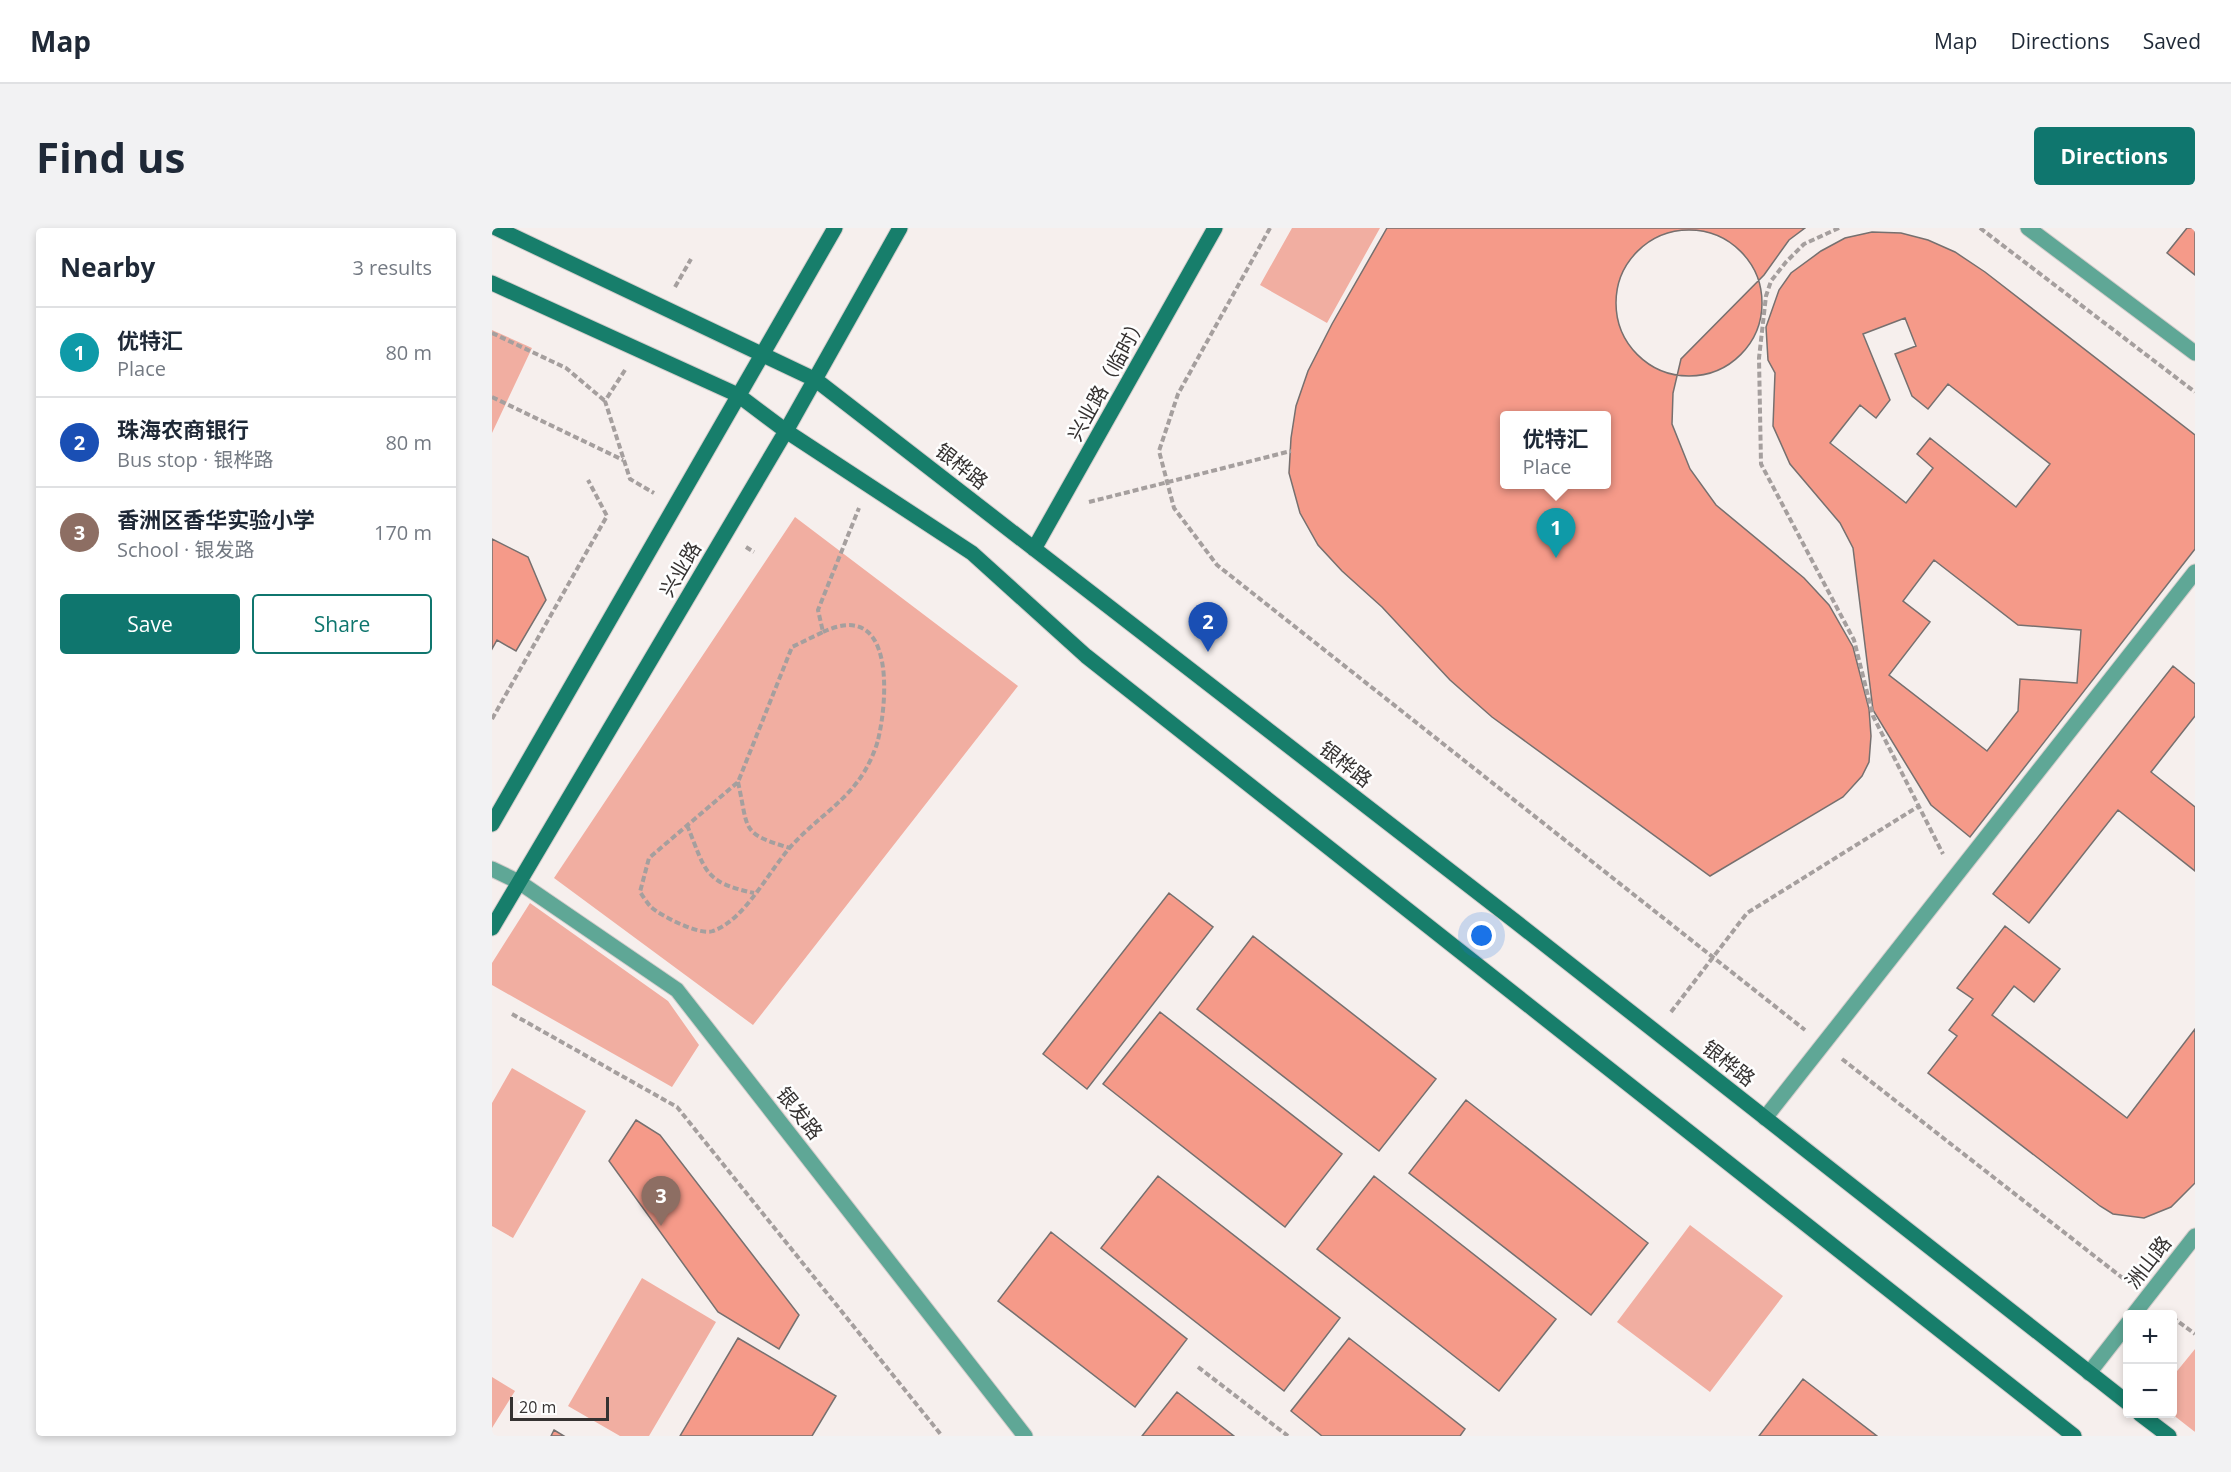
<!DOCTYPE html>
<meta charset="utf-8">
<style>
:root{--surface:#fff;--page:#f2f2f3;--text:#1f2937;--muted:#747a83;--line:#e0e1e3;--accent:#0f766e}
body{margin:0;font-family:"Open Sans","Noto Sans SC",sans-serif;background:var(--page);color:var(--text)}
.controls{position:absolute;right:18px;bottom:18px;display:grid;overflow:hidden;border-radius:6px;box-shadow:0 3px 9px #0003}
.controls button{width:54px;height:54px;display:grid;place-items:center;padding:0;border:0;border-bottom:2px solid var(--line);background:var(--surface);color:var(--text);font:30px sans-serif}
.scale{position:absolute;left:18px;bottom:15px;width:99px;box-sizing:border-box;padding-left:6px;border:3px solid #353231;border-top:0;font-size:16px;line-height:21px;white-space:nowrap;color:#353231;-webkit-text-stroke:4px #fefefe;paint-order:stroke}
.you{position:absolute;left:990px;top:708px;width:21px;height:21px;margin:-15px;border:4px solid #fff;border-radius:50%;background:#1a73e8;box-shadow:0 0 0 9px #1a73e833}
.badge{display:grid;place-items:center;width:39px;height:39px;border-radius:50%;background:var(--accent);color:#fff;font-size:20px;font-weight:700}
.pin{position:absolute;translate:-50% -50px;filter:drop-shadow(0 2px 3px #0008)}
.pin::after{content:'';position:absolute;top:32px;width:21px;height:18px;background:inherit;clip-path:polygon(0 0,100% 0,50% 100%)}
.popup{position:absolute;left:1008px;top:183px;width:111px;height:78px;box-sizing:border-box;display:grid;place-content:center;border-radius:6px;background:var(--surface);filter:drop-shadow(0 2px 4px #0005);font-size:20px;white-space:nowrap;color:var(--muted)}
.popup b{font-size:22px;color:var(--text)}
.popup::after{content:'';position:absolute;left:50%;top:100%;margin-left:-12px;border:12px solid transparent;border-top-color:var(--surface)}
.list{margin:0;padding:0;list-style:none}
h2{display:flex;justify-content:space-between;align-items:center;height:78px;margin:0;padding:0 24px;font-size:26px}
h2 small{font-size:20px;font-weight:400;color:var(--muted)}
.list li{display:grid;grid-template-columns:39px 1fr auto;gap:18px;align-items:center;box-sizing:border-box;height:90px;padding:0 24px;border-top:2px solid var(--line)}
.list b{display:block;font-size:22px;white-space:nowrap}
.list p{margin:0;font-size:20px;white-space:nowrap;color:var(--muted)}
.list em{font-size:20px;font-style:normal;color:var(--muted)}
.actions{display:flex;gap:12px;padding:18px 24px}
.actions a{flex:1;padding:14px 0;border:2px solid var(--accent);border-radius:6px;text-align:center;font-size:21px;color:var(--accent)}
.actions .main{background:var(--accent);color:#fff}
.map{position:relative;flex:none;width:1703px;height:1208px;overflow:hidden;border-radius:6px}
header{display:flex;align-items:center;gap:36px;box-sizing:border-box;height:84px;padding:0 30px;background:var(--surface);border-bottom:2px solid var(--line)}
header strong{font-size:28px}
nav{display:flex;gap:33px;margin-inline-start:auto;font-size:21px}
.intro{display:flex;align-items:center;justify-content:space-between;box-sizing:border-box;height:144px;padding:0 36px}
h1{margin:0;font-size:42px}
.button{padding:15px 27px;border-radius:6px;background:var(--accent);color:#fff;font-size:21px;font-weight:700}
main{display:flex;gap:36px;padding:0 36px}
aside{flex:1;background:var(--surface);border-radius:6px;box-shadow:0 3px 9px #0003}
.map>svg:first-child{display:block}
</style>
<header>
<strong>Map</strong>
<nav><a>Map</a><a>Directions</a><a>Saved</a></nav>
</header>
<div class="intro"><h1>Find us</h1><a class="button">Directions</a></div>
<main>
<aside>
<h2>Nearby<small>3 results</small></h2>
<ul class="list">
<li><span class="badge" style="background:#0f9aa8">1</span><div><b>优特汇</b><p>Place</p></div><em>80 m</em></li>
<li><span class="badge" style="background:#1a4fb4">2</span><div><b>珠海农商银行</b><p>Bus stop · 银桦路</p></div><em>80 m</em></li>
<li><span class="badge" style="background:#8d6e63">3</span><div><b>香洲区香华实验小学</b><p>School · 银发路</p></div><em>170 m</em></li>
</ul>
<div class="actions"><a class="main">Save</a><a>Share</a></div>
</aside>
<div class="map">
<svg width="1703" height="1208" viewBox="0 0 1703 1208">
<rect width="100%" height="100%" fill="#f6efed"/>
<path fill="#f1aea1" d="M800,0H888L835,95L768,57Z
M0,102L40,120L0,205Z
M303,289L526,458L261,797L62,650Z
M38,675L176,773L207,817L180,859L0,757V735Z
M20,840L94,883L21,1010L0,998V875Z
M1198,997L1291,1068L1218,1164L1125,1094Z
M150,1050L224,1094L157,1208H128L76,1178Z
M1703,1121V1204L1680,1186L1681,1148Z
M0,1149L23,1163L0,1200Z"/>
<path fill="#f59a89" stroke="#76706f" stroke-width="1.5" fill-rule="evenodd" d="M895,0H1313L1297,12L1272,47L1189,131L1181,165L1180,196L1198,241L1224,277L1312,350L1337,377L1361,419L1377,481L1379,508L1377,534L1370,548L1351,569L1218,648L1000,489L958,452L890,379L850,343L826,317L808,285L797,245L799,210L804,178L816,143L840,96ZM1013,188H1115V256H1013Z
M1695,0H1703V47L1675,25Z
M1124 75a73 73 0 1 1 146 0a73 73 0 1 1-146 0Z
M1380,4L1409,5L1436,12L1463,24L1493,44L1703,207V321L1478,609L1439,577L1381,482L1361,320L1348,295L1298,236L1281,198L1283,145L1276,132L1274,99L1287,62L1299,45L1329,23L1353,10Z
M1413,90L1424,118L1403,126L1420,168L1436,181L1456,156L1558,236L1524,279L1438,210L1425,226L1441,240L1414,275L1338,215L1368,177L1384,190L1398,172L1371,106Z
M0,311L36,329L54,372L24,423L5,412L0,421Z
M1442,332L1526,397L1589,402L1585,455L1528,451L1526,483L1495,523L1397,447L1438,394L1411,373Z
M1681,438L1703,456V488L1659,544L1703,579V643L1626,582L1537,695L1501,666Z
M677,665L721,699L595,861L551,826Z
M1513,698L1568,741L1542,774L1522,758L1500,787L1635,890L1703,801V955L1679,979L1652,990L1621,986L1608,978L1436,845L1465,808L1457,802L1481,771L1465,760Z
M761,708L944,851L887,923L705,781Z
M668,784L850,926L793,999L611,856Z
M974,872L1156,1015L1099,1087L917,945Z
M144,892L168,907L307,1087L287,1121L226,1084L117,933Z
M666,948L848,1090L792,1163L609,1020Z
M882,948L1064,1091L1007,1163L825,1021Z
M559,1004L695,1111L643,1179L506,1073Z
M246,1110L344,1168L320,1208H188Z
M857,1110L973,1201L968,1208H830L799,1183Z
M1311,1151L1385,1208H1267Z
M685,1164L742,1208H650Z
M62,1202L72,1208H59Z"/>
<g fill="none" stroke-linecap="round" stroke-linejoin="round">
<g stroke="#d3cdcb" stroke-width="17">
<path id="lane" d="M1536,0L1703,125
M1273,890L1703,344"/>
</g>
<g stroke="#d3cdcb" stroke-width="17">
<path id="street" d="M0,641L27,654L185,762L533,1208
M1642,1086L1703,1008
M1597,1145L1636,1095"/>
</g>
<g stroke="#d3cdcb" stroke-width="17">
<path id="secondary" d="M4,0L324,152L1024,694L1636,1175
M0,55L246,167L294,203L480,325L594,428L1582,1208
M542,321L723,0
M0,596L343,0
M0,700L294,203L408,0
M1648,1186L1677,1208"/>
</g>
<path stroke="#a59f9e" stroke-width="4" stroke-dasharray="6 3" stroke-linecap="butt" d="M778,0L686,166L667,223L682,280L725,337L1313,802
M1347,0L1312,16L1294,34L1279,53L1274,68L1267,130L1269,236L1362,412L1381,488L1451,626
M1488,0L1703,164
M183,59L199,31
M0,105L74,140L113,173
M133,142L113,173L138,251L162,265
M0,169L131,232
M597,274L799,223
M254,319L262,324
M331,404C403,370 396,471 386,512C383,524 374,543 366,553C349,576 324,592 304,613C278,639 255,691 221,703C208,708 169,688 159,679C155,675 151,668 148,664L157,630L246,554L300,419L331,404L326,382L367,280
M0,491L115,288L96,252
M246,554C257,603 248,605 298,620
M195,597C214,643 211,654 262,665
M1179,784L1255,685L1427,578
M20,786L185,879L450,1208
M1350,831L1637,1055
M1680,1089L1703,1106
M706,1139L796,1208"/>
<use href="#lane" stroke="#5fa796" stroke-width="15"/>
<use href="#street" stroke="#5fa796" stroke-width="15"/>
<use href="#secondary" stroke="#177e6b" stroke-width="15"/>
</g>
<g text-anchor="middle" dominant-baseline="central" stroke-width="5" stroke-linejoin="round" paint-order="stroke">
<g font-size="20" fill="#353231" stroke="#fefefe">
<text transform="translate(615 150) rotate(-61)">兴业路（临时）</text>
<text transform="translate(470 238) rotate(38)">银桦路</text>
<text transform="translate(188 341) rotate(-59)">兴业路</text>
<text transform="translate(854 536) rotate(38)">银桦路</text>
<text transform="translate(1237 835) rotate(38)">银桦路</text>
<text transform="translate(308 885) rotate(52)">银发路</text>
<text transform="translate(1656 1034) rotate(-52)">洲山路</text>
</g>
</g>
</svg>
<div class="controls">
<button>+</button>
<button>−</button>
</div>
<div class="scale">20 m</div>
<div class="you"></div>
<div class="pin badge" style="left:1064px;top:330px;background:#0f9aa8">1</div>
<div class="popup"><b>优特汇</b>Place</div>
<div class="pin badge" style="left:716px;top:424px;background:#1a4fb4">2</div>
<div class="pin badge" style="left:169px;top:998px;background:#8d6e63">3</div>
</div>
</main>
